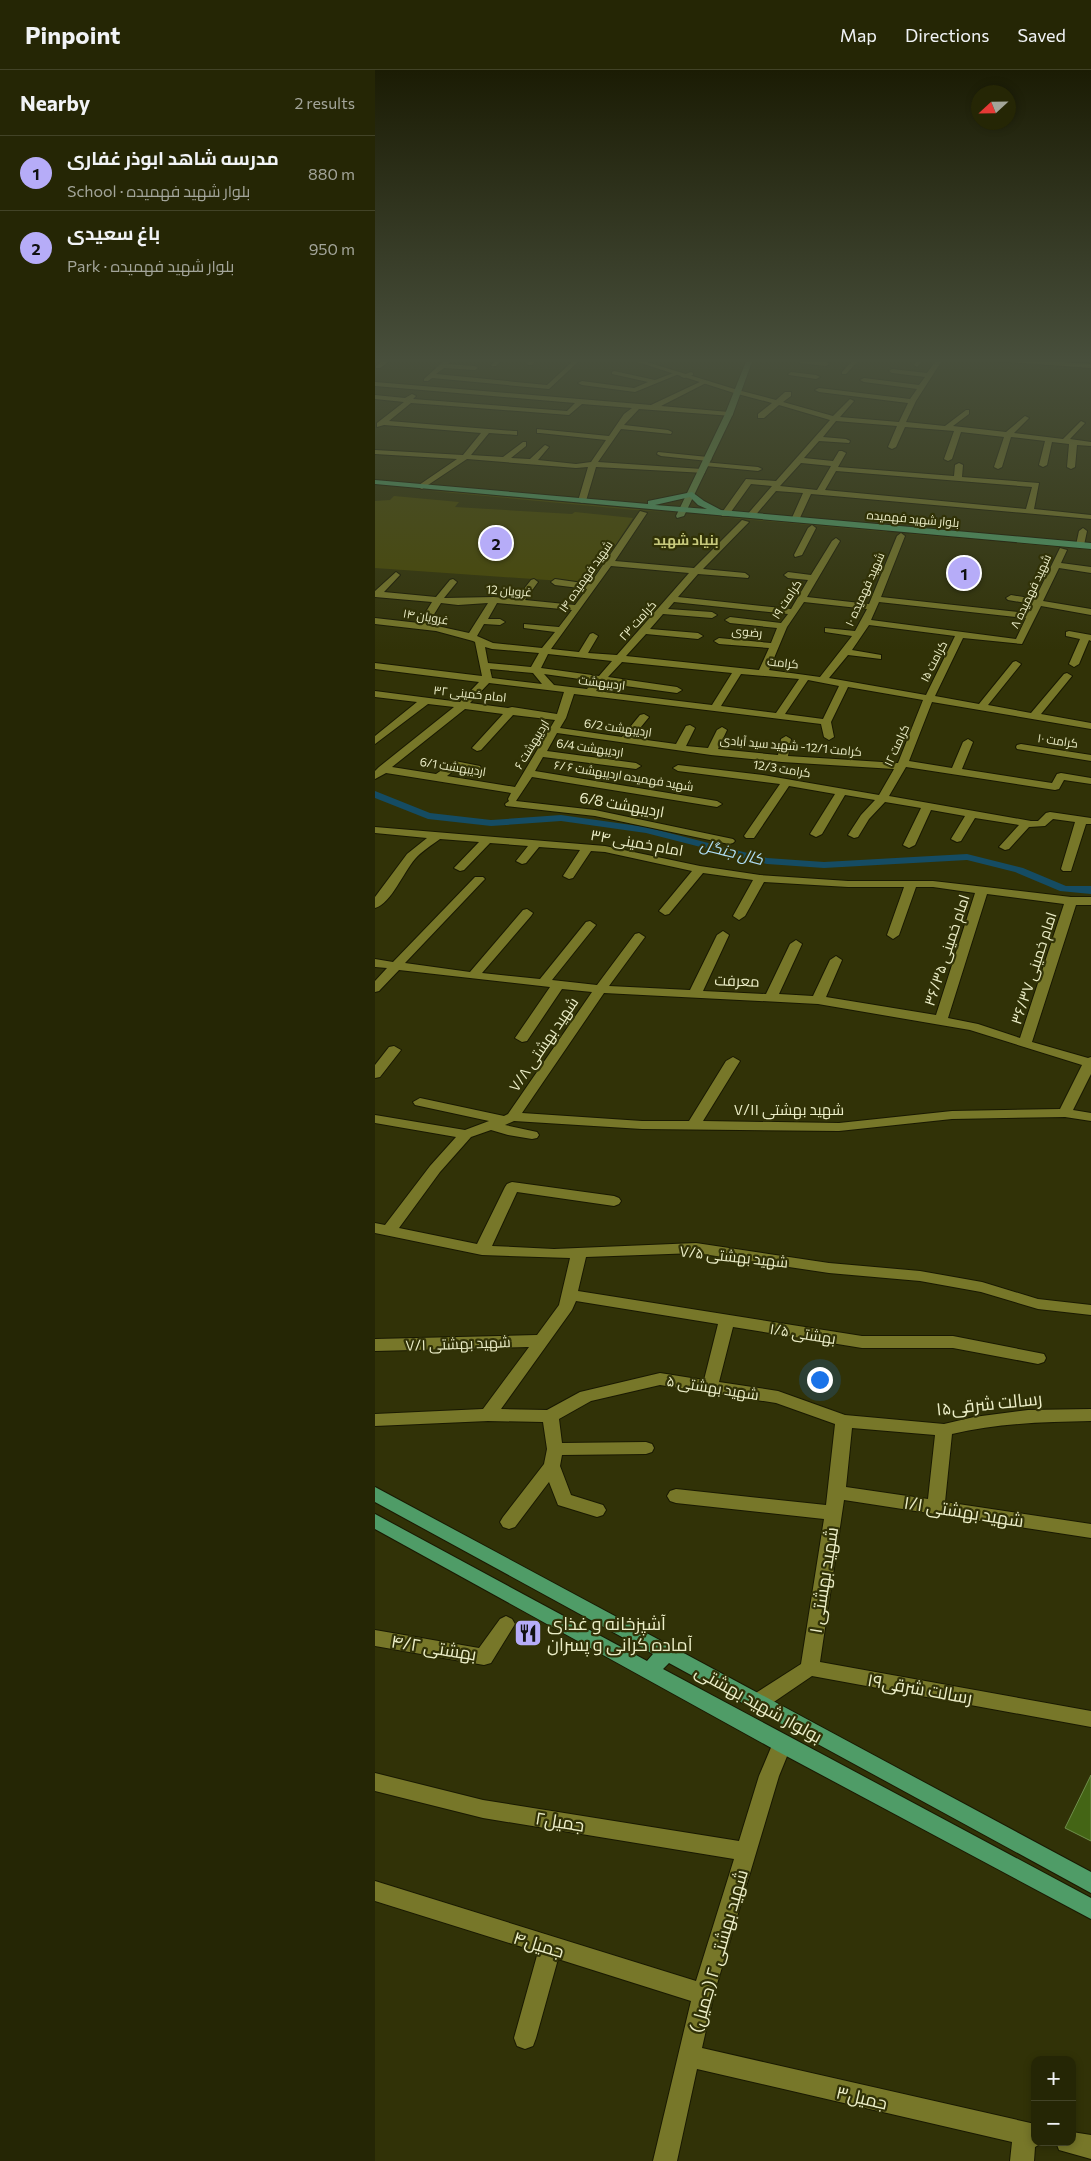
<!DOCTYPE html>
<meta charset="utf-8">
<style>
:root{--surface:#252605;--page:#2d2e0f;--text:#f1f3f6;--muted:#a3a59a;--line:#424327;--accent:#b6acf8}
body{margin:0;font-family:Commissioner,Cairo,sans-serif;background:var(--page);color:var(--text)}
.controls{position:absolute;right:15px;bottom:15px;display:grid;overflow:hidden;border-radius:10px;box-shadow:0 2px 8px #0003}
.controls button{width:45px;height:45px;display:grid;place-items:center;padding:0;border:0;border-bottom:1px solid var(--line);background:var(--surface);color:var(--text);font:25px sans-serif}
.compass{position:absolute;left:596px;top:15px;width:45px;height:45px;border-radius:50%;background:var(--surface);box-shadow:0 2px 8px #0003;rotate:248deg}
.you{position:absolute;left:444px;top:1309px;width:18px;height:18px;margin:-12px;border:4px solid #fff;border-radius:50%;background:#1a73e8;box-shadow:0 0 0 8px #1a73e833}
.badge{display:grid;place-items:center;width:32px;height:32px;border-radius:50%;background:var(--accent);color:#111;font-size:16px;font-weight:700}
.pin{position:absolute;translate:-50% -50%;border:2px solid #fff;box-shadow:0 1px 5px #0006}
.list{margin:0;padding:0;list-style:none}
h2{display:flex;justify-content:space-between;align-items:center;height:65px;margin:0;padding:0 20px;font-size:21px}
h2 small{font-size:16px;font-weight:400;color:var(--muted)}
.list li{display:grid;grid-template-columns:32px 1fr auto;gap:15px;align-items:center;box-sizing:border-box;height:75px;padding:0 20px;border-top:1px solid var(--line)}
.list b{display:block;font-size:19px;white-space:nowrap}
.list p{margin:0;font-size:16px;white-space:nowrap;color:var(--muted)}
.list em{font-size:16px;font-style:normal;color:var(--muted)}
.map{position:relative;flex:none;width:716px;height:2091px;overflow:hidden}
header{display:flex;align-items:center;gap:30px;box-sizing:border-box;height:70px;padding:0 25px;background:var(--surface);border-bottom:1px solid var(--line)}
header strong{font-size:24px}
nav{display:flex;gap:28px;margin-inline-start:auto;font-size:18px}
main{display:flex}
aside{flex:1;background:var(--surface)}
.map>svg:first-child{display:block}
</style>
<header>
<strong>Pinpoint</strong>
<nav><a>Map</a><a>Directions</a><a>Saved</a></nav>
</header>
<main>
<aside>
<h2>Nearby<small>2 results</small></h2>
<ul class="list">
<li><span class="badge">1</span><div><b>مدرسه شاهد ابوذر غفاری</b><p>School · بلوار شهید فهمیده</p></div><em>880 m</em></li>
<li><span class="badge">2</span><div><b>باغ سعیدی</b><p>Park · بلوار شهید فهمیده</p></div><em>950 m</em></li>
</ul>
</aside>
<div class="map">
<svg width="716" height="2091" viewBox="0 0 716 2091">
<rect width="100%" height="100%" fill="#313207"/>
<path fill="#484803" d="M56,421L82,422L292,442L260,440Z
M19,426L84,432L80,437L197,444L200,442L258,448L216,513L0,498V431L15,430Z
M323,445L513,460L512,462Z
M535,462L716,479V480L534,464Z"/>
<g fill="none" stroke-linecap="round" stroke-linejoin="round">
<path fill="#154c63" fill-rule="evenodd" d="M0,721L55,743L116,750L186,745L271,757L392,788L449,792L592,784L648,798L691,816H716V824L685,821L640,802L592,790L449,798L392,794L271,763L186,751L116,756L53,749L0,728Z"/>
</g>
<path fill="#446515" stroke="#6f8f4c" d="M716,1705V1771L690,1758Z"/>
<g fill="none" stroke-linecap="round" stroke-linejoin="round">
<g stroke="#191902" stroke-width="2">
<path id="minor" d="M10,289H17L5,298H1V296Z
M71,289H78L73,294L100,296L103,298L100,300L69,298L61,304L172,315L199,290L204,291L174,319L57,308L53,311H49V309Z
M122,289H128L121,296H117L116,295Z
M156,289H162L157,295H153L152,294Z
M479,289H485L471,304H467V302Z
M543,289H549L542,297L539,295Z
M562,289H568L541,331L531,352L570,356L591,340H594V344L578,356L631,362L650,346L654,348L639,363L688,369L706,351L710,353L695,369L716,372V376L702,375L700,397L696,399L692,397L694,374L677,372L672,395L668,397L664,395L670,371L636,367L627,397L623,399L619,397L629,367L586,362L577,389L573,391L569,389L579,361L530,357L521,377L517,379L513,377L522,356L461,351L448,367L471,369L475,371L474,373L444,371L429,388L458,391L464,381H467L471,383L463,397L579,406L580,395L584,393L588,395L587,407L664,413L659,439L716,445V449L436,424L424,450L420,452L416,450L428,423L401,421L378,448H375L371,446L397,416L376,414L353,446H347L346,444L371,409L401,411L455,350L404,335L389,348H383V344L397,333L359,323V319L401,330L410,322H416V326L408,332L458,346L475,329L479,331L465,347L524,352L533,333L444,322L440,320L444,318L535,329L542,319L489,312L485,310L489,308L544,315L550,307L517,303L514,301L517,299L552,303ZM426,393L456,396L442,420L405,416ZM461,401L657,417L651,439L450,420Z
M616,289H641L716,294V298L619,291Z
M427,290L451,292L454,294L451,296L425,293L424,292Z
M239,301L280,310L301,302L304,304L260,322L207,315L203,313L207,311L259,318L273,312L237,304V302Z
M316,302L318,303V305L309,308L305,306Z
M416,302L441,305L445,307L441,309L414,305L413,304Z
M329,310L333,312L331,313L286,336L354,342L358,344L357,346L264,339L249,355L293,360L297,362L296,364L246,359L223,392L327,399H330V403L221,397L211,431L207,433L203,431L213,397L201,398L92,389L47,419L43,417L44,415L82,389L0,384V380L88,385L106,363L9,355L2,357V353L29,332L0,329V325L30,328L37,324L41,326L38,329L192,341L200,333L0,316V312L276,335ZM36,333L194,345L207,334L257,338L249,344L234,366L162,359V363H165L231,370L216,392L201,394L163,390L174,377L170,375L155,389L136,388L151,376V372H148L128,387L96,385L114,363L142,365V361H139L14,351Z
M283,382L333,387L337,389L333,391L286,386L282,384Z
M328,392L383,397L387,399L383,401L331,396L327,394Z
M265,441L272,443L240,491L319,498L367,450L374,452L328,499L370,503L374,506L373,508L323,504L303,527L416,539L433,510L413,508L409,505L413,502L436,505L457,471L461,468L465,471L432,527L494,534L522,466L526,463L530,466L506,527L653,543L657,534L633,530L631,528L636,525L660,529L685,478L692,480L686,493L716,497V503L684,498L668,531L716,539V545L666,536L647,574L588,568L560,626L604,634L638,592L641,591L646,594L613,635L656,643L689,604L692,603L697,606L666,644L716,653V659L557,632L534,691L577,698L588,672L593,669L598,672L587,699L677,713L682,704L686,703L716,708V714L689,710L684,719L680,720L531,697L514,726L656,751H663L671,743L675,742L716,748V754H711L696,801H688L686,799L700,752L678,749L670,756L654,757L634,779L630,780L624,777L644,755L600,748L586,771L582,772L576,769L590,746L556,740L540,775L534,778L528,775L546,738L510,732L494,749L483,767L479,768L473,765L486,745L500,730L470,725L447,764L441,767L435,764L460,724L414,716L379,768H371L369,766L405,714L303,701L298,698L303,695L388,705L504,725L519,699L407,692L336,685L182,663L172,681L261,693L266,696L261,699L168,687L160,701L342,731L347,734L342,737L157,707L141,731L220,740L358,769L360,771L358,773L354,774L220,746L131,736L130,734L134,731L133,729L136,723L11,703L0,709V701L4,697L79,637L53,634L0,674V666L42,632L0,627V621L85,632L104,612L0,599V593L107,606L100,572L98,571L61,561L0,554V548L44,553L57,532L0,527V521L21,502L25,505L9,522L61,527L75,510L78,509L82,512L69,528L119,527L141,529L156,510L159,509L163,512L150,530L200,535L212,519L180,515L176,512L180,509L215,514ZM236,496L314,503L242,585L213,583L223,566L218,563L215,564L204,582L176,579ZM299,532L413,544L406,553L355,547L350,550L355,553L402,558L396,573L344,568L339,571L344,574L394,578L384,600L251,586L271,564L323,569L328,566L323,563L275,559L288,544L337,548L342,545L337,542L293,539ZM429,532L492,539L480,561L450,558V562L477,566L445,607L394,600L412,557ZM504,532L651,548L641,569L496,550ZM66,533L83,535L113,533L94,563L53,554ZM122,533L197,540L184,557L149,554V558L180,562L167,578L118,573L102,566L109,554L125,555L130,552L125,549H113ZM494,555L580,566L551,625L454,608L473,585L506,589V585L477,580ZM110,577L117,579L164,583L156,597L113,593ZM173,584L237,591L224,606L166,598ZM247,592L357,603L337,635L221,621L228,613L302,623L307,620L302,617L233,607ZM115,599L158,603L167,614L117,608ZM169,604L219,611L212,619L179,615ZM366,604L424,609L401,643L346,636ZM433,610L464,616L448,649L410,644ZM114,613L189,622L182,644L137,637L133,638L95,633ZM473,617L548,630L523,693L413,686L416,669L411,666L406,669L403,685L343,679L352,660L347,657L342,660L333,678L311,676L320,658L315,655L311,656L301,674L257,668L274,647L269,644L265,645L247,667L185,658L191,648L199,624L446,654L449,667L454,670L459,667L456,652ZM90,639L128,644L97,678L102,681L106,680L138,645L180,650L140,717L72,706L82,698L101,701L106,698L105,696L80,691L61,704L17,697Z
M437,455L441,458L427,485L420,487L419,485L433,458Z
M708,458L712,461L709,475L705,478L701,475L704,461Z
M694,561L716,565V571L714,570L704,594L699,597L694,594L705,569L691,566V562Z
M646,674L716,685V691L642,679L641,677L642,675Z
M0,757L230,776L325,796L385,805L473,811H558L696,827H716V835H701L657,972L713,988L716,987V1004L698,1040L716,1043V1051L690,1047L577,1049L464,1061L267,1059L139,1051L130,1055L162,1062L164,1065L162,1068L157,1069L133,1065L116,1060L96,1067L65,1102L24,1158L102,1174L130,1117L132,1114L137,1112L239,1126L244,1128L246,1131L244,1134L239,1136L142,1122L117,1176L179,1179L321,1173L454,1193L545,1201L607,1212L663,1229L716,1235V1245L663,1239L606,1222L545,1211L454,1203L321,1183L211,1187L203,1221L487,1266H578L669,1284L671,1288L669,1292L663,1294L578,1278H487L358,1257L344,1312L403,1321L470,1345L569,1354L599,1347L653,1340L716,1339V1351C669,1352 623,1353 577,1364L570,1432L716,1454V1468L469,1430L445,1592L716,1641V1657L437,1606L390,1638L383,1640L376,1638L373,1632L376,1626L426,1594L449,1449L301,1433L295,1431L292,1426L295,1421L301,1419L451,1435L460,1354L401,1333L285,1315L216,1331L184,1349L187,1373L271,1372L277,1374L279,1378L277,1382L271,1384L187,1385L185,1396L196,1425L228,1435L231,1440L228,1445L222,1447L183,1435L174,1412L140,1457L134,1459L128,1457L125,1452L128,1447L169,1394L172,1379L168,1352L113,1351L0,1356V1344L108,1339L154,1277L0,1281V1269L162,1265L184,1235L195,1188L107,1185L0,1163V1153L10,1155L55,1096L81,1067L0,1053V1045L90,1060L114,1051L40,1035L38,1032L45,1028L129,1046L133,1044L217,922L187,919L152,971L147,972L140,968L175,917L24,900L4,921L0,922V911L12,898L0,897V889L18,892L100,807H108L110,809L108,811L30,893L95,902L148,840L152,839L158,843L156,846L107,903L165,909L211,852L215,851L221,855L177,910L222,915L260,864L264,863L270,867L234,916L315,920L342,865L348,861L354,865L328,921L391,924L415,874L421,870L427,874L404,924L438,926L455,890L461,886L467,890L451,927L561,945L600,823L558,817H541L524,865L518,869L512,865L529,817H473L389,812L370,846L364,850L358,846L378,810L328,803L294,844L290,845L284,841L317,801L230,782L216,781L198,808L194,809L188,806L205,780L164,777L151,793L147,794L141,791L153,776L115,773L89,800L85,801L79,798L104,772L65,769C57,775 47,781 40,789C29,801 16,834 0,838V827L32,784L52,768L0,763ZM612,824L689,834L645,968L603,954L573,948ZM229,923L443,934L595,960L707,995L685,1039L577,1041L464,1053L328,1051L365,991L358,987L351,991L314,1051H267L147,1043ZM201,1231L343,1254L329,1310L285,1303L205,1322L172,1340L126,1339L197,1240ZM477,1358L560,1365L553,1429L471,1417Z
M19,976L26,980L5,1007L0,1008V995L14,977Z
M131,1546L137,1549L140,1554L116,1593L109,1595L0,1576V1560L104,1578L125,1549Z
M407,1666L414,1668L417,1674L404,1706L339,1924L327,1978L660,2054V2072H669L660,2077L659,2091H635L637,2072L322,1999L302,2091H278L316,1931L183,1889L161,1968L158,1976L150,1979L142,1976L139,1968L163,1882L0,1831V1811L321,1911L359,1789L108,1748L0,1721V1703L108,1730L364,1771L384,1706L400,1668Z
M697,2062L716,2065V2089L684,2080L681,2072H697Z"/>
</g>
<g stroke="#191902" stroke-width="2">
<path id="tertiary" d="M253,289H262L366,321L359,323Z"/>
</g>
<g stroke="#191902" stroke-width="2">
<path id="secondary" d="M372,289H378L358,344L309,446L302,448L301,446L350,344Z"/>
</g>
<g stroke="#191902" stroke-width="2">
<path id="primary" d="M0,410L273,434V431L317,422L329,431L346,440L716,473V479L0,414ZM315,427L323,435L332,439L280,435Z
M0,1417L716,1802V1823L294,1593L288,1599L716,1828V1849L400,1680L0,1459V1444L272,1591L278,1584L0,1432Z"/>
</g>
<use href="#minor" fill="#777729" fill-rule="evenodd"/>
<use href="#tertiary" fill="#777729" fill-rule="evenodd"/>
<use href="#secondary" fill="#638a48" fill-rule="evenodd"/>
<use href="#primary" fill="#4f9c67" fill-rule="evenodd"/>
</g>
<linearGradient id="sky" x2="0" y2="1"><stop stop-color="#1b1c04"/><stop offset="0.5" stop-color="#484f3c"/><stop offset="1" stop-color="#484f3c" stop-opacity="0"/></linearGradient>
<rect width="716" height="581" fill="url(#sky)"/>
<defs>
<g id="restaurant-square" transform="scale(1.4375)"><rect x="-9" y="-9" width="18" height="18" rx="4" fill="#b6acf8" stroke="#313207"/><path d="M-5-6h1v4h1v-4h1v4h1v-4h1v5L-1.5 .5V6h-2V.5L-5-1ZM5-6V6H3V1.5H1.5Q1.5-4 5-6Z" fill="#111"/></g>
</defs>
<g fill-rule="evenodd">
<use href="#restaurant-square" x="153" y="1563"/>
</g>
<g text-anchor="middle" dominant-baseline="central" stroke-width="4.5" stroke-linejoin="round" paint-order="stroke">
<g font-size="12" fill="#eceec8" stroke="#313207">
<text transform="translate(538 448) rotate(5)">بلوار شهید فهمیده</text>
<text transform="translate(210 506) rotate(-55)">شهید فهمیده ۱۴</text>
<text transform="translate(489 519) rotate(-66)">شهید فهمیده ۱۰</text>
<text transform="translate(134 520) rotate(4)">غرویان 12</text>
<text transform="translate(655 521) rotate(-65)">شهید فهمیده ۸</text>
<text transform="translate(411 529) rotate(-57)">کرامت ۱۹</text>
<text transform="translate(51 546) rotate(9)">غرویان ۱۴</text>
<text transform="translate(262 550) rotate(-48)">کرامت ۲۳</text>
<text transform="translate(372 561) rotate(5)">رضوی</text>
<text transform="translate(558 591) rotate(-63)">کرامت ۱۵</text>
<text transform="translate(408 592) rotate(6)">کرامت</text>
<text transform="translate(227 612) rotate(7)">اردیبهشت</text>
<text transform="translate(95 623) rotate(6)">امام خمینی ۳۲</text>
<text transform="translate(243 657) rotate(8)">اردیبهشت 6/2</text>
<text transform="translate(683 670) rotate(8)">کرامت ۱۰</text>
<text transform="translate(156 674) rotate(-59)">اردیبهشت ۶</text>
<text transform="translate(416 675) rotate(5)">کرامت 12/1- شهید سید آبادی</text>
<text transform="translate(521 675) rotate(-66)">کرامت ۱۲</text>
<text transform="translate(215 677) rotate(8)">اردیبهشت 6/4</text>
<text transform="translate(78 696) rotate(9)">اردیبهشت 6/1</text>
<text transform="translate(407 698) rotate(9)">کرامت 12/3</text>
<text transform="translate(249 705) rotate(9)">شهید فهمیده اردیبهشت ۶ /۶</text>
</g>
<g font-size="14" font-weight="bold" fill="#c7c97c" stroke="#313207">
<text x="311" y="469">بنیاد شهید</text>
</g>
<g font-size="15" fill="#eceec8" stroke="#313207">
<text transform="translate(247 734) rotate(10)">اردیبهشت 6/8</text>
<text transform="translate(262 772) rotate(10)">امام خمینی ۳۴</text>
<text transform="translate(571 880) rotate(-72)">امام خمینی ۳۶/۳۵</text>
<text transform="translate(658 898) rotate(-72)">امام خمینی ۳۶/۳۷</text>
<text transform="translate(362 910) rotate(2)">معرفت</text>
<text transform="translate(168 974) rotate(-56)">شهید بهشتی ۷/۸</text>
<text x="414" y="1039">شهید بهشتی ۷/۱۱</text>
<text transform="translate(359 1186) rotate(6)">شهید بهشتی ۷/۵</text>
<text transform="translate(428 1263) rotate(9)">بهشتی ۱/۵</text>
<text transform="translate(83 1273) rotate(-2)">شهید بهشتی ۷/۱</text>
<text transform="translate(338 1317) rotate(9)">شهید بهشتی ۵</text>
</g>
<g font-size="16" font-style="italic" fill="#aedcf2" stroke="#313207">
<text transform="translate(357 781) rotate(14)">کال جنگل</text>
</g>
<g font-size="18" fill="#eceec8" stroke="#313207">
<text transform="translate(614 1333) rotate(-6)">رسالت شرقی۱۵</text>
<text transform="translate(589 1441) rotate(9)">شهید بهشتی ۱/۱</text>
<text transform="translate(448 1510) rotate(-81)">شهید بهشتی ۱</text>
<text transform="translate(59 1577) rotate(9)">بهشتی ۴/۲</text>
<text transform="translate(545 1618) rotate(10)">رسالت شرقی۱۹</text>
<text transform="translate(384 1633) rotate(29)">بولوار شهید بهشتی</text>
<text transform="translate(185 1751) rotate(9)">جمیل۲</text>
<text transform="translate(164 1874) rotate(17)">جمیل۴</text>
<text transform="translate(343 1881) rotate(-74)">شهید بهشتی ۲ (جمیل)</text>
<text transform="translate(487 2027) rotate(13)">جمیل۳</text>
</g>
<g font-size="18" fill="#eceec8" stroke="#313207" text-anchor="start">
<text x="172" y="1553">آشپزخانه و غذای<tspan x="172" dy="21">آماده کرانی و پسران</tspan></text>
</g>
</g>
</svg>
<div class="controls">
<button>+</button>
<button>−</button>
</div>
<svg class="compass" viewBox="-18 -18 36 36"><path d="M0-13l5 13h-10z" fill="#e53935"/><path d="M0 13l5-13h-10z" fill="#a3a59a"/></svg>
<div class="you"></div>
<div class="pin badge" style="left:589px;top:503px">1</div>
<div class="pin badge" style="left:121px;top:473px">2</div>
</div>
</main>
